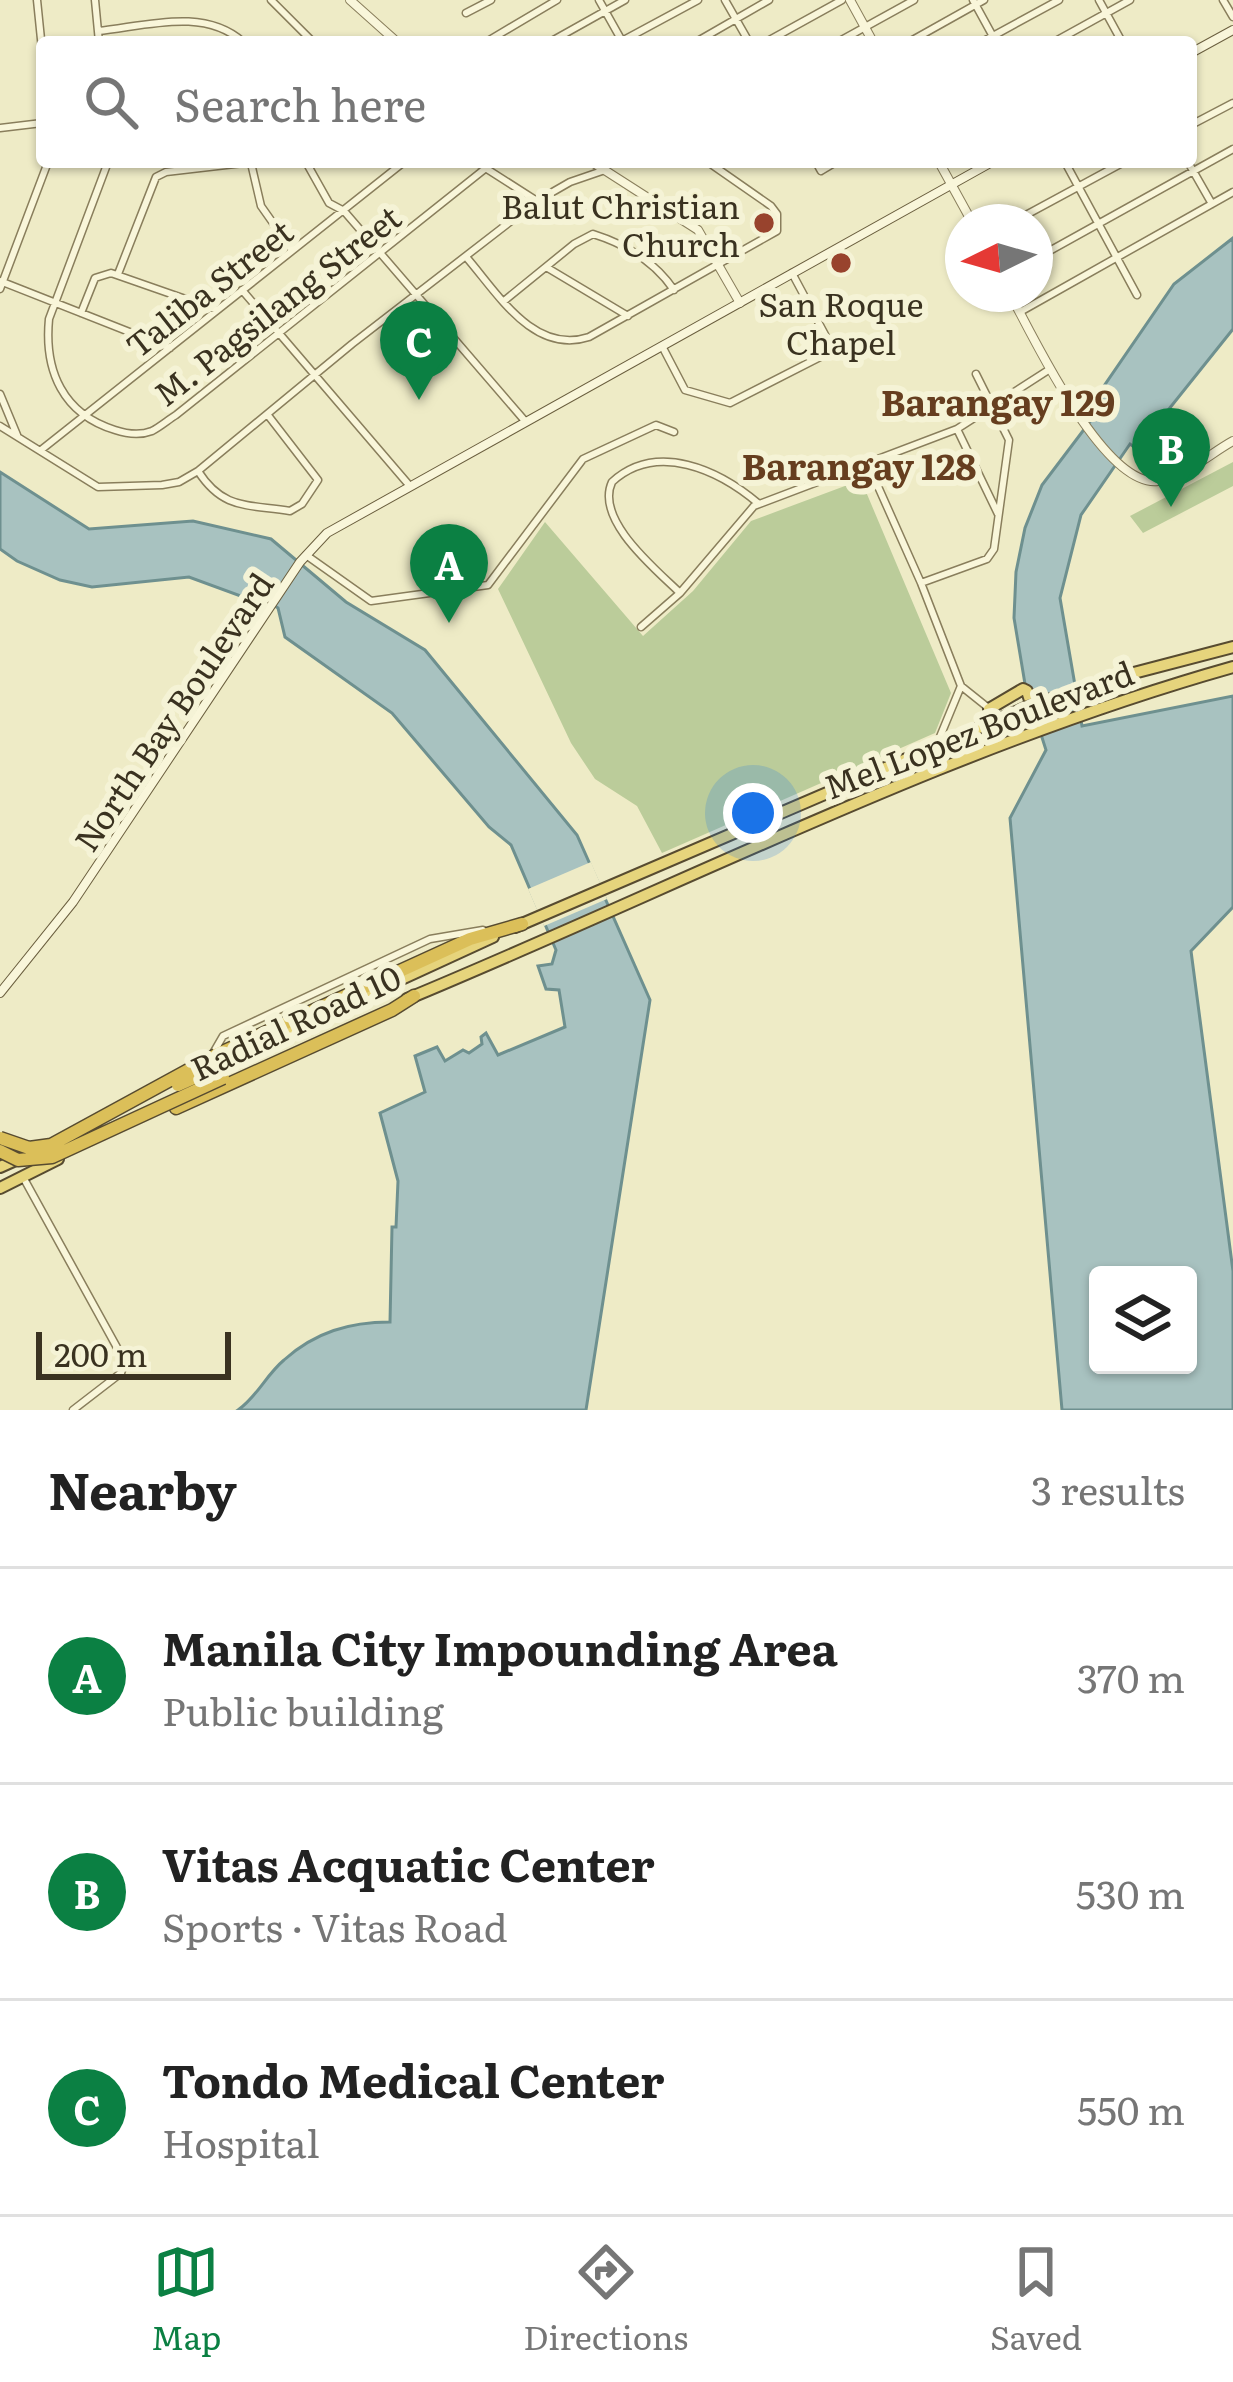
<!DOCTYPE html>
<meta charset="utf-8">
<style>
:root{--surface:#fff;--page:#f2f2f2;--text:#222;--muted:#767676;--line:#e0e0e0;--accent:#0b8043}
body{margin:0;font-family:Literata,serif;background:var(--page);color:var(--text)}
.controls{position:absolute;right:36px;bottom:36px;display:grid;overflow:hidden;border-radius:12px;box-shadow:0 3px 9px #0004}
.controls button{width:108px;height:108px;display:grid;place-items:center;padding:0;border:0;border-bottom:3px solid var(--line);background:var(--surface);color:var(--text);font:60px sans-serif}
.compass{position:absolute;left:945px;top:204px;width:108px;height:108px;border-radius:50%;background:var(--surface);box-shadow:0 3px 9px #0004;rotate:265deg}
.scale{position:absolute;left:36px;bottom:30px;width:195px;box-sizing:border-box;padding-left:12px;border:6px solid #3a3220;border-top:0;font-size:33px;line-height:42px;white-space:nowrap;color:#3a3220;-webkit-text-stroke:9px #f5f3d6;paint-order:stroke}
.you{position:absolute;left:753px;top:813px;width:42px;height:42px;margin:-30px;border:9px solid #fff;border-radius:50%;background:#1a73e8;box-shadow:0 0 0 18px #1a73e833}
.badge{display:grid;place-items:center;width:78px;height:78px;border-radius:50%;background:var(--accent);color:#fff;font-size:39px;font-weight:700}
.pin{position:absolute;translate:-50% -99px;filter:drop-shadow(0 3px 6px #0008)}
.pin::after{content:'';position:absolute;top:63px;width:42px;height:36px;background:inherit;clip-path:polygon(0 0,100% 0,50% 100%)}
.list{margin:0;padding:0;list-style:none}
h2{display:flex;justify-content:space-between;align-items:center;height:156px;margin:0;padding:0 48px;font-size:51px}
h2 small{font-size:39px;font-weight:400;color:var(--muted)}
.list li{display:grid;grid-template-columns:78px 1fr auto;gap:36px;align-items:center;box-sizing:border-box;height:216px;padding:0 48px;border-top:3px solid var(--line)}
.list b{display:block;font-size:45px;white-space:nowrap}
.list p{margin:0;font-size:39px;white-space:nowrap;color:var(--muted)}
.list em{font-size:39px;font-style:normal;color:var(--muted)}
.icon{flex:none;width:66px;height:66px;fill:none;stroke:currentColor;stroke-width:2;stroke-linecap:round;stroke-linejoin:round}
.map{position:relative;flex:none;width:1233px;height:1410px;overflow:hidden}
.search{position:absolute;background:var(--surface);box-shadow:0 3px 9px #0004;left:36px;right:36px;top:36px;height:132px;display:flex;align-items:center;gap:30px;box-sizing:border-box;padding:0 42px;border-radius:12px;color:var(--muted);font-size:45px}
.sheet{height:804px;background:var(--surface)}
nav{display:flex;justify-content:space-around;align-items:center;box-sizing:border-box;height:168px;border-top:3px solid var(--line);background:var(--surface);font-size:33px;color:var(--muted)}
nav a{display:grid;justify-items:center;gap:6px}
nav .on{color:var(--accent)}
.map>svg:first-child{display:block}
</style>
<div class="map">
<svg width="1233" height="1410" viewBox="0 0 1233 1410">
<rect width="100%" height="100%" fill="#eeebc6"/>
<path fill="#bbcc9a" d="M1233,462V486L1143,533L1130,516Z
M861,480L951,693L935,733L662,853L637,806L595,779L571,743L498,589L545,522L643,636L693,591L751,521Z"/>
<path fill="#a8c2c0" stroke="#6e908f" stroke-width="3" fill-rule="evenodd" d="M1233,238V329L1137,449L1130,444L1081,515L1060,598L1082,726L1233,696V907L1191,951L1233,1271V1410H1062L1010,818L1046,750L1025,684L1014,618L1016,572L1025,528L1042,485L1095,415L1104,386L1174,284ZM1098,1275H1188V1365H1098Z
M0,472L89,529L193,521L271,539L346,602L425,650L577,835L650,1000L586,1410H238C257,1397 266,1375 284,1360C315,1332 350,1322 390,1322L392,1227H396L398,1181L380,1113L425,1092L415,1056L437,1047L445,1061L463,1050L469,1053L482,1044L481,1037L486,1033L498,1055L565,1027L559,990L546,989L538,966L552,964L556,950L511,845L489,827L392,713L285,637L278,608L265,600L260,603L189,577L92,587L60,580L17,561L0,549Z"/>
<path fill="#eeebc6" d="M591,862L607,899L544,926L528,889Z"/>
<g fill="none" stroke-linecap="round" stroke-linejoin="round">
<g stroke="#897e5c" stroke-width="9">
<path id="minor" d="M37,0L42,49
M95,0L99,42
M271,0L313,42
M599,0L622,41L698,0
M725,0L749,42
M973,0L996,42
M1099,0L1122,42
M1223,0L1233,17
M466,13L491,0
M98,31C146,26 204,7 243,42
M486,42L557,0
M550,42L625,0
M696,42L769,0
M766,42L842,0
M838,42L914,0
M909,42L984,0
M982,42L1059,0
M1054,42L1130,0
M1191,125L1233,103
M0,128L42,123
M108,162L49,319C44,371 63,414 115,430C127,434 139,436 152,431C160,427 168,420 176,415L486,168
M306,162L329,203L344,211L525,421
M476,162L537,201
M816,162L821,171L836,162
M1065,162L1137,295
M1188,162L1212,204
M251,163L261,206L292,250
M1013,222L1124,162
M467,258C498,294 534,355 589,337L777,231V214L771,206L708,162
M1035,259L1233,149
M546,267L628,316
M118,274L156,177L166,172L252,162
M0,281L170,348
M0,289L48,162
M242,290L409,485
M504,301L574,244L593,234C625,244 655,262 674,290
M1020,312L1233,192
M81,313L95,278L111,273L217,310
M662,346L685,390L730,403L826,354L830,344L792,273
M0,394L17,435
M0,426L98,487L162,485L179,482L198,471L352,344L537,201L570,182L602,171
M957,429L998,514
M41,450L404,162
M868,464L921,583L961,686L991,710
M198,471C223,510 247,504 290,511L302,504L318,480L267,414
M306,555L371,601L488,585L583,459L656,425L674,432
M921,583L987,559L994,549L1009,440L976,374
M678,591C653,567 595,519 612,482C657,441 719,470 759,504
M641,627L680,593L754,506L957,429L1050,369
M937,744L961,686
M212,1055L223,1036L430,939L483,930
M23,1177L125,1362L121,1373L73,1410"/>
</g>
<g stroke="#897e5c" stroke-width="10">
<path id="tertiary" d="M350,0L397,42
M850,0L873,42
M592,162L698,230L740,303
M939,162L972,222
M1010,294C1033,336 1104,488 1158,481C1183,478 1211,453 1233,441"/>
</g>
<g stroke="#6b5f3f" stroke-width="10">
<path id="secondary" d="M1191,53L1233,30
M0,993L73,902L300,562L327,533L992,162"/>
</g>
<g stroke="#574b30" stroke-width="14">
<path id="trunk" d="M1103,681L1233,647
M989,709L1023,689L1027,691L1034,713L999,733L991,745
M515,927L1025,708
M407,999C682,885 946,748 1233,667
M210,1067L493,937
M0,1167L20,1158
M0,1188L58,1159"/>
</g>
<g stroke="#574b30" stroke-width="15">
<path id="motorway" d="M216,1055L470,939L522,924
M176,1108L392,1010L414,996"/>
</g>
<use href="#minor" stroke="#f9f6da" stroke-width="6"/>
<use href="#tertiary" stroke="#f9f6da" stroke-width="8"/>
<use href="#secondary" stroke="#f9f6da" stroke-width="8"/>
<use href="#trunk" stroke="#e6d47c" stroke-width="10"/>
<use href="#motorway" stroke="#dbbf59" stroke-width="12"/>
<g stroke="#574b30" stroke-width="14" stroke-linecap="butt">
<path id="trunk-bridge" d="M1025,708L1103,681"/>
</g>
<g stroke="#574b30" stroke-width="15" stroke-linecap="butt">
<path id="motorway-bridge" d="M178,1085L218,1067
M0,1138L29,1148L51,1145L216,1055
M0,1151L18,1160L52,1157L223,1078"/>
</g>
<use href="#trunk-bridge" stroke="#e6d47c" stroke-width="10"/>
<use href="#motorway-bridge" stroke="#dbbf59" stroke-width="12"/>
</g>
<g fill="#98432d" stroke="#f5f3d6" stroke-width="4.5">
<circle cx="764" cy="223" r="12"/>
<circle cx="841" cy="263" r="12"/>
</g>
<g text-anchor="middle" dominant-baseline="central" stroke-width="12" stroke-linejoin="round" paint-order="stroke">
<g font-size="33" fill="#3a3220" stroke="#f5f3d6" text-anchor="end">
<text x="740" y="204">Balut Christian<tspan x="740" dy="38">Church</tspan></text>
<text x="841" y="302" text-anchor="middle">San Roque<tspan x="841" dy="38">Chapel</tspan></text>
</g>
<g font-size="33" fill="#3a3220" stroke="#f5f3d6">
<text transform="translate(208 287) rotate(-38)">Taliba Street</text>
<text transform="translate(276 304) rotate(-38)">M. Pagsilang Street</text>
<text transform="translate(172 711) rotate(-56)">North Bay Boulevard</text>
<text transform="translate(978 728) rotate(-21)">Mel Lopez Boulevard</text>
<text transform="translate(295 1021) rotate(-25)">Radial Road 10</text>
</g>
<g font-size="36" font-weight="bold" fill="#663e1f" stroke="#f5f3d6">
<text x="998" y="400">Barangay 129</text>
<text x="859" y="464">Barangay 128</text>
</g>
</g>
</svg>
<div class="controls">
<button><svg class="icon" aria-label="layers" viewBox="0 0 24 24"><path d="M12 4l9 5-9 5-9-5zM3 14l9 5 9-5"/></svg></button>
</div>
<svg class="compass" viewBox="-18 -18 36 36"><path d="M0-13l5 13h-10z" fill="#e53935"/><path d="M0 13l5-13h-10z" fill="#767676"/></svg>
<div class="scale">200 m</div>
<div class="you"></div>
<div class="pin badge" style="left:449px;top:623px">A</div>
<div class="pin badge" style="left:1171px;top:507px">B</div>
<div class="pin badge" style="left:419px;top:400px">C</div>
<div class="search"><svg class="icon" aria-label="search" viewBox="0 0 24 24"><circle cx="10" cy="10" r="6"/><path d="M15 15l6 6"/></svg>Search here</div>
</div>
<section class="sheet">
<h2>Nearby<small>3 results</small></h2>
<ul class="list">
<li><span class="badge">A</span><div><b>Manila City Impounding Area</b><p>Public building</p></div><em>370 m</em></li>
<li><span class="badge">B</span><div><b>Vitas Acquatic Center</b><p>Sports · Vitas Road</p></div><em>530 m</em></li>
<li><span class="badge">C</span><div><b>Tondo Medical Center</b><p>Hospital</p></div><em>550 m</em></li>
</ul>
</section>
<nav>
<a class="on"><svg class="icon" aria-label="map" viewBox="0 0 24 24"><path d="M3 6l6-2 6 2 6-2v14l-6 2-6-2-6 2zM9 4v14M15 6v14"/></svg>Map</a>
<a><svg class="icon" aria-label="directions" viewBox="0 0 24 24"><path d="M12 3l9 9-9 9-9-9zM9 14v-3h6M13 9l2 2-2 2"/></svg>Directions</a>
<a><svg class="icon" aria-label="saved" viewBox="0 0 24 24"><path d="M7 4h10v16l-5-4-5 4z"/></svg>Saved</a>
</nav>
